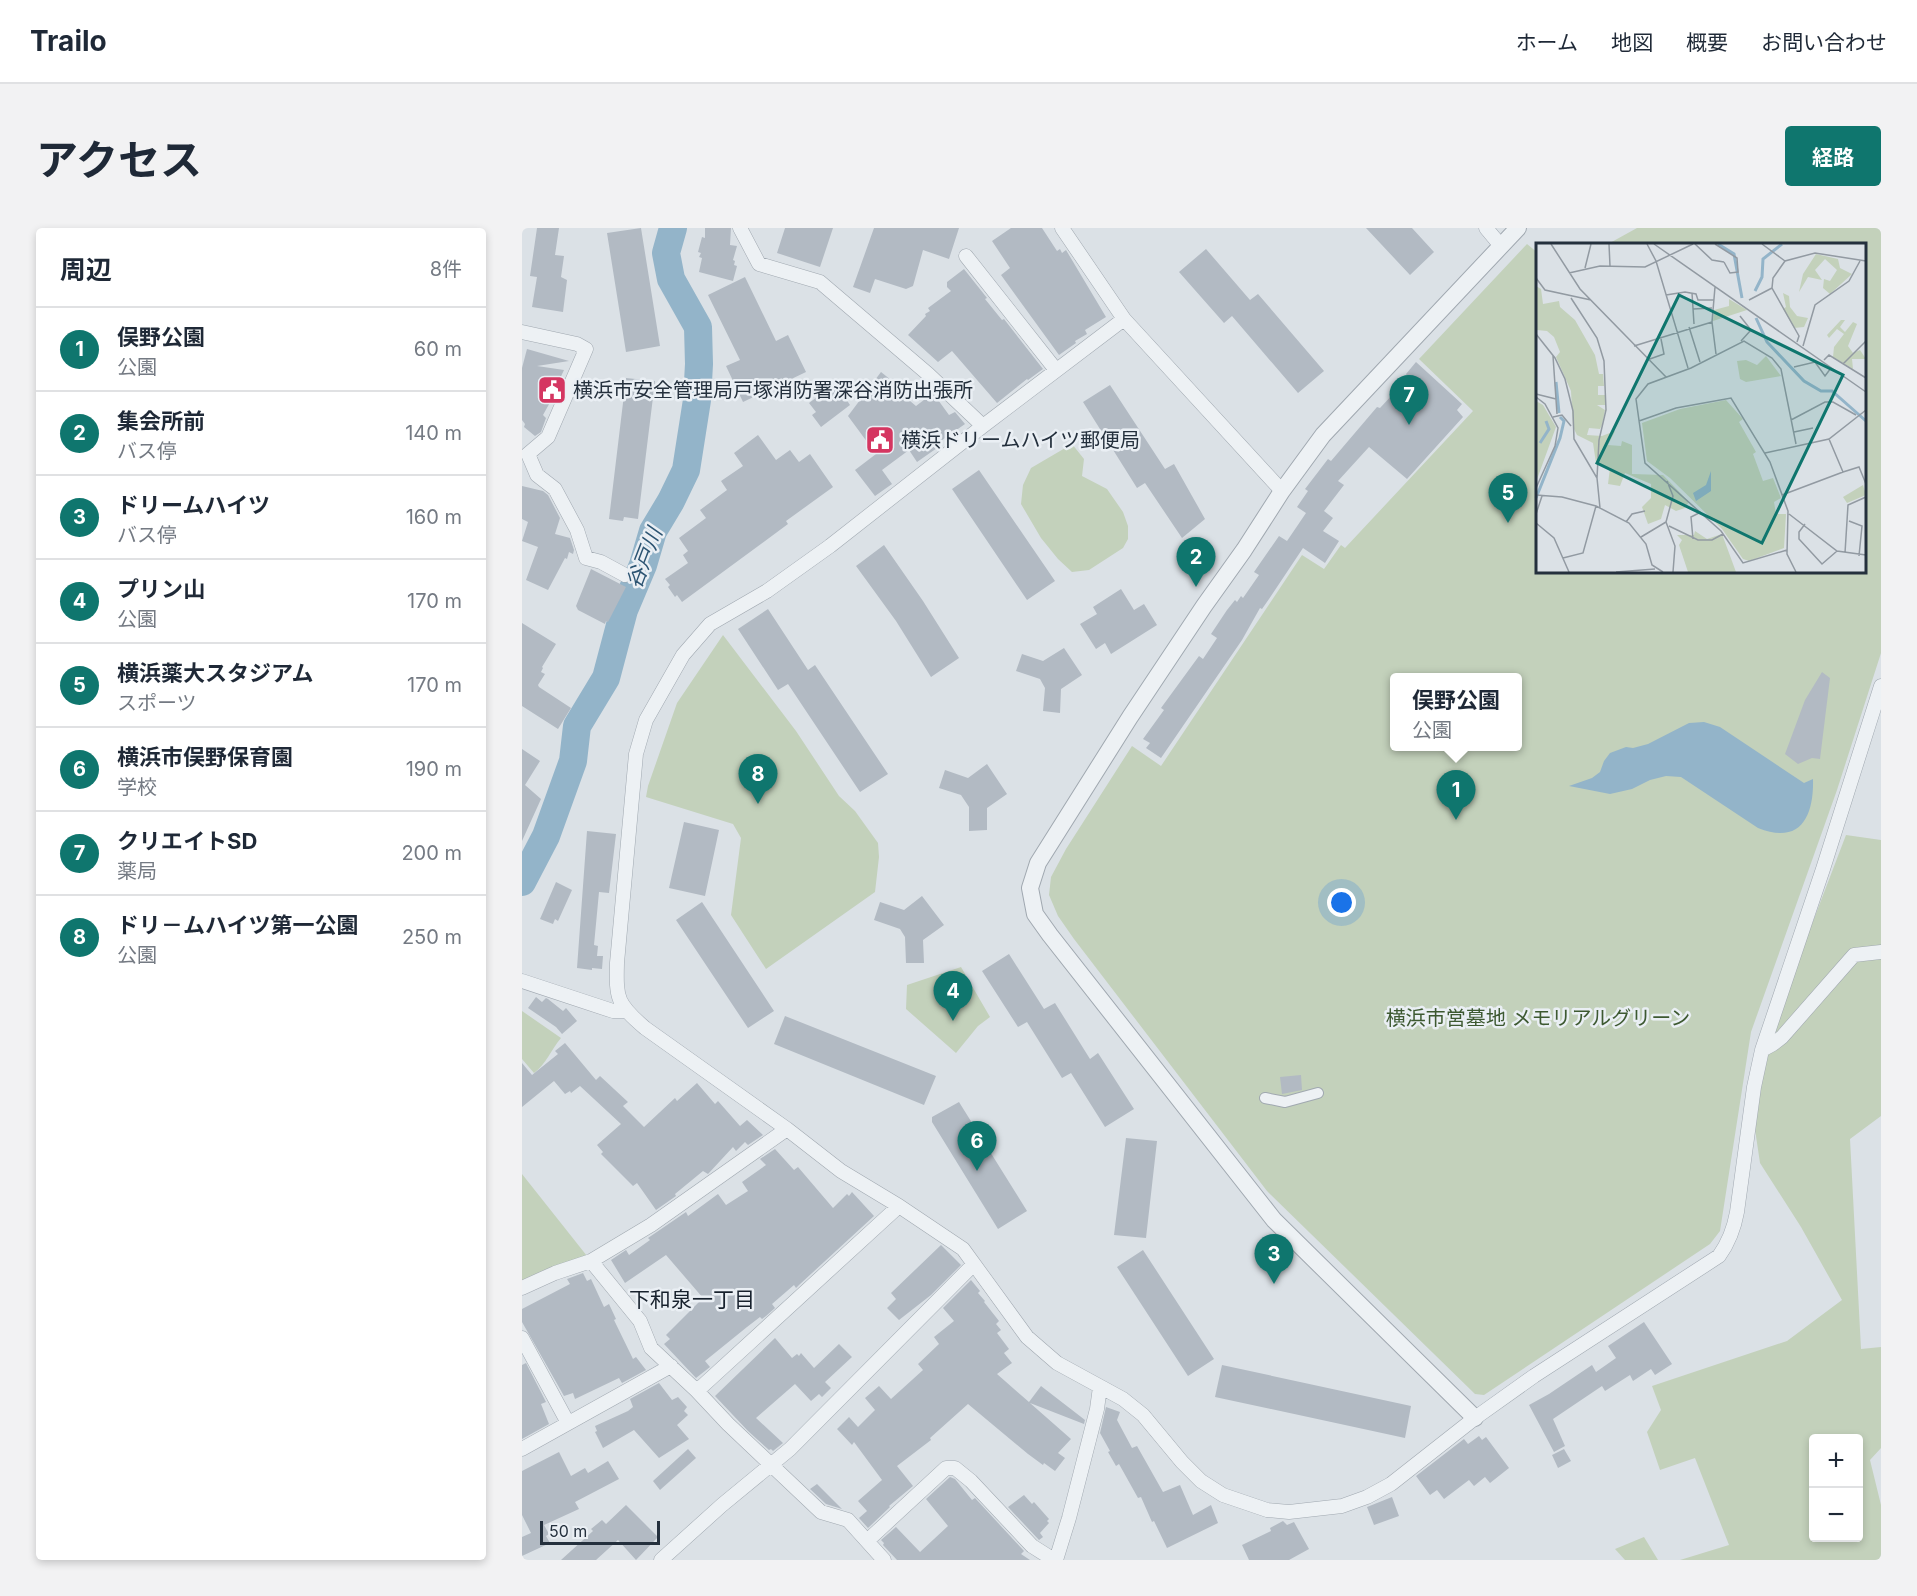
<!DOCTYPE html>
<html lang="ja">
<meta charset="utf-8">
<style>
:root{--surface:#fff;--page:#f2f2f3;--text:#1f2937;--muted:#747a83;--line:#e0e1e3;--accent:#0f766e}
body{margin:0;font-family:Inter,"Noto Sans JP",sans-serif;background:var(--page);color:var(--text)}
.controls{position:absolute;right:18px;bottom:18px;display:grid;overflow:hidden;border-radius:6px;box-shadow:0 3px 9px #0003}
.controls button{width:54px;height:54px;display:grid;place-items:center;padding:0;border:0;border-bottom:2px solid var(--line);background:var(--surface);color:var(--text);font:30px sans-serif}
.scale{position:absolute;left:18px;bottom:15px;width:120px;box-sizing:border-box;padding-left:6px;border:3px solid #24303d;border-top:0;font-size:16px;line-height:21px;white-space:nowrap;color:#24303d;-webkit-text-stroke:4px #eaeff4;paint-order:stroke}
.you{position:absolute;left:820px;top:675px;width:21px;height:21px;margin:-15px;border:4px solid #fff;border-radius:50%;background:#1a73e8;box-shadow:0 0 0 9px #1a73e833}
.badge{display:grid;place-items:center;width:39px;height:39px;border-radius:50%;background:var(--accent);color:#fff;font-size:20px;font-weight:700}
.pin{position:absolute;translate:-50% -50px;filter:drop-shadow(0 2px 3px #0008)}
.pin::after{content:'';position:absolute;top:32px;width:21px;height:18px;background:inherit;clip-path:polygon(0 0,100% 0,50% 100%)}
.popup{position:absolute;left:868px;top:445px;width:132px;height:78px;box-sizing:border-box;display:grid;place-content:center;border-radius:6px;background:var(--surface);filter:drop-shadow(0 2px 4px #0005);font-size:20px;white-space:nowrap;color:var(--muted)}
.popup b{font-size:22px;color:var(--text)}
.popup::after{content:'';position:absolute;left:50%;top:100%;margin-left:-12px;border:12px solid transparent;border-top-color:var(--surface)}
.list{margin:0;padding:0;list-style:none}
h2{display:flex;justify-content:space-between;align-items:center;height:78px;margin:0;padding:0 24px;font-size:26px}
h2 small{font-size:20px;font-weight:400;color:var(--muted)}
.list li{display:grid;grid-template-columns:39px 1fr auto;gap:18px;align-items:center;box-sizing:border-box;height:84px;padding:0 24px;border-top:2px solid var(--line)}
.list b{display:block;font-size:22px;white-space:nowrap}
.list p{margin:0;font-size:20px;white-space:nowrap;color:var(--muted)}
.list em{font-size:20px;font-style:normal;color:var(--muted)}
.map{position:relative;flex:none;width:1359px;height:1332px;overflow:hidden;border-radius:6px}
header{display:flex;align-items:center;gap:36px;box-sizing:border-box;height:84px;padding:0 30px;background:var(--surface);border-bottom:2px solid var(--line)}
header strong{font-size:28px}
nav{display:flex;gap:33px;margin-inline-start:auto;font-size:21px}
.intro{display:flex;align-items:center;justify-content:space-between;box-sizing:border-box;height:144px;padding:0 36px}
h1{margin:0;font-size:42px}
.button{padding:15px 27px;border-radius:6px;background:var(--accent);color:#fff;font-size:21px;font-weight:700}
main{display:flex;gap:36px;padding:0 36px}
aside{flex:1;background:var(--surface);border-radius:6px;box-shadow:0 3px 9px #0003}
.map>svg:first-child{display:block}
</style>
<header>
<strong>Trailo</strong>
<nav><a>ホーム</a><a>地図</a><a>概要</a><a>お問い合わせ</a></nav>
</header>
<div class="intro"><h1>アクセス</h1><a class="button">経路</a></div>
<main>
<aside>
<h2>周辺<small>8件</small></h2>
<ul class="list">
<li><span class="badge">1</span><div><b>俣野公園</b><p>公園</p></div><em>60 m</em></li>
<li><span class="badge">2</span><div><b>集会所前</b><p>バス停</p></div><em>140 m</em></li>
<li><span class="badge">3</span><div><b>ドリームハイツ</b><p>バス停</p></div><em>160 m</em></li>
<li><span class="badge">4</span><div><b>プリン山</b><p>公園</p></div><em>170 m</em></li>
<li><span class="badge">5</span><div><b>横浜薬大スタジアム</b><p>スポーツ</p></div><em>170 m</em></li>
<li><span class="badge">6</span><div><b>横浜市俣野保育園</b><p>学校</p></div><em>190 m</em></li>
<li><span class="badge">7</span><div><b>クリエイトSD</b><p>薬局</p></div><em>200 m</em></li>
<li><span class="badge">8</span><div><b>ドリ－ムハイツ第一公園</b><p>公園</p></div><em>250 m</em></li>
</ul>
</aside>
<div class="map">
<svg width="1359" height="1332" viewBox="0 0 1359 1332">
<rect width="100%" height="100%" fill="#dbe1e6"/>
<path fill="#c3d1bb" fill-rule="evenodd" d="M1115,0H1359V425L1315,562L1229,804L1198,1003L1188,1016L962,1167L953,1166L745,963L552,711L536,688L527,667L529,649L544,621L610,518L639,538L780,327L802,341L819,317L823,320L951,183L897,131L1005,16L1016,25V344H1342V16H1086ZM872,450H996V518H872Z
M550,216L562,231L560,248L585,261L601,284L606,298V311L601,320L567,342L550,344L536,331L519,310L499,276L501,257L509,240Z
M201,407L274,503L317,568L333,583L356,615L357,629L353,664L244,741L209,687L219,610L211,596L124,569L126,558L155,475Z
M1324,607L1359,612V888L1328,911L1339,1121L1359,1119V1220L1348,1232L1359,1277V1332H1158L1207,1317L1173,1230L1138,1242L1125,1204L1139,1182L1130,1158L1265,1113L1320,1072L1279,999L1238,935L1231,888L1240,827ZM1292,1210H1336V1310H1292Z
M439,739L468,789L456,798L434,825L384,781L385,757Z
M0,783L39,810C29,822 24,836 12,845L0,831Z
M0,946L65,1028L0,1053Z
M1122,1309L1136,1332H1103L1093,1321Z"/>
<path fill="#93b4c9" d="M1182,494L1198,499L1282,555L1291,551C1292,589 1278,617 1236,600L1159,549L1144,548L1128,552L1110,561L1088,566L1047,558L1070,550L1078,544L1082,533L1088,525L1104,519L1111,520L1126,516L1167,495Z"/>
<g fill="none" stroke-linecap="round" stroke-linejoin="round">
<path stroke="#93b4c9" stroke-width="28" d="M0,654L24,608L51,533L55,498L84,450L102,382L121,337L131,303L149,273L164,242L175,172L177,136L176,99L149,51L144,25L151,0"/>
</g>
<path fill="#b2bac3" d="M15,0H37L33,27L42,28L39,49L45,52L41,84L10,79L15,49L8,48Z
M119,0L138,118L104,124L85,5Z
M183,0H209L208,17L215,18L211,32L213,33L212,37L215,38L211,53L177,44L180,30L177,29L179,25L176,24L180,9L183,10Z
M263,0H311L298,39L255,25Z
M352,0H437L427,31L401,22L391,58L384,61L353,51L348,65L331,59Z
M489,0H520L535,23L538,21L540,25L544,22L584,89L563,102L565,106L553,113L554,115L537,127L479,47L488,40L470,13Z
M844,0H890L912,24L888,47Z
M684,21L728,72L736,66L802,143L776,165L710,88L702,95L657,44Z
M442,41L465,70L463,71L480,92L482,91L521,141L506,152L505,151L475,175L430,123L416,134L386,107L404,88L403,86L408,83L406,80L429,63L425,59V54Z
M223,49L254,113L266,107L284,144L221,174L204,138L218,132L186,67Z
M5,121L47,133L15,138L42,142L34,159L36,160L21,187L24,190L19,204L13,208L2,199L3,196L0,192V140Z
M894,134L940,176L935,182L941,189L885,251L847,219L816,253L822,257L802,283L811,290L801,303L817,313L803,335L781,320L747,371L740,381L738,380L720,412L639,530L624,520L628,515L621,511L642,482L639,480L677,428L681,431L695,410L689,406L705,382L713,372L715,374L719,368L721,370L737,347L732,344L757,308L765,313L784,285L775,279L786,263L783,261L806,231L809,233L855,179L858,180L886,150L884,146Z
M359,144L379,160L376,163L394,178L411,165L427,187L433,184L443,196L413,217L415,220L395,234L387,222L360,242L370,256L353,268L333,242L354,226L326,188Z
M104,150L133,153L116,291L102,289L101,293L87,291Z
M312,153L328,177L299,199L290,187L294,184L287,175L303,163L301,161Z
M588,157L643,241L652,236L683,291L660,310L623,255L615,260L561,174Z
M236,207L254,232L268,222L277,234L288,226L311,259L264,293L266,296L160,374L155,367L153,369L146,359L148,357L143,351L166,335L161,327L166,323L157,310L184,290L178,282L205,262L199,253L221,238L212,225Z
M457,242L533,353L505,372L430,261Z
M0,258L21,263L26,267L38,290L33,306L48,310L52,322L51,326L47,324L45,331L43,330L26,362L4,352L16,319L0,313L6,294L0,291Z
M362,317L401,373L437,430L409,449L374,393L334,338Z
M69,341L104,359L86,394L84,393L83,396L56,382L54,378Z
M599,361L612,382L622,376L635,397L589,426L583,415L574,421L558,396L575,386L571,379Z
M246,381L286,442L293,437L366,546L338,564L266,456L256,462L216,401Z
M0,395L34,416L20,439L21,440L19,444L23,446L16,457L17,459L49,480L36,501L0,478Z
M542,420L560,447L539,461L538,485L521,483L523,460L518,451L494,443L500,426L521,433Z
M1300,444L1308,450L1298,531L1290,530L1276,536L1263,526L1283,472Z
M0,521L18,533L3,557L19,571L0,613Z
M465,536L485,566L465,580V602L447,603V579L439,567L417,560L423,542L446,550Z
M162,594L197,602L183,668L147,660Z
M65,603L94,606L87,665L77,664L72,717L76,718L75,728H81L80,741L70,740V742L55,740Z
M34,654L50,662L36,693L33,691L31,696L18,691Z
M400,668L422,697L401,712L402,735H384L383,709L378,701L352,692L358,674L382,682Z
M180,674L252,783L226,800L154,692Z
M487,726L522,781L533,775L568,831L576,825L612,881L583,899L549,845L540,850L505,794L496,799L460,743Z
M14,769L20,774L24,770L26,771L41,783L44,780L55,793L40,806L34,799L6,780Z
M263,788L414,848L402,877L252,816Z
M43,815L74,852L78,848L106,874L101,878L122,899L153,870L155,873L175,855L193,876L196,873L218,898L225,892L241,907L226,917L223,914L214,923L211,919L186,946L181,943L153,966L154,968L134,982L115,955L111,958L79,926L81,924L75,917L99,896L58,858L49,865L48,863L43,866L32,853L0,879V835L10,847L36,826L33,823Z
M779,847L780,862L760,866L758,849Z
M437,874L505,983L476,1001L410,894V889Z
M604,910L635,913L624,1010L592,1007Z
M253,921L272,942L276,939L311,980L325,966L327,968L330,964L352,988L277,1057L274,1060L272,1057L250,1076L253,1080L244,1088L240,1091L238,1089L225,1099L183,1133L188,1139L174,1150L142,1116L148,1111L144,1107L181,1070L144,1027L103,1055L89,1032L104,1022L107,1027L128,1012L126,1010L164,984L166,988L196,966L204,977L226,963L220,954L244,937L238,931Z
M419,1017L439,1037L409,1067L377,1092L365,1080L374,1071L369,1065Z
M621,1022L692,1131L666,1148L595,1039Z
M61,1045L65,1053L69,1051L82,1079L87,1076L94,1091L92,1092L111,1131L114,1129L124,1142L100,1155L97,1150L53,1171L51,1165L42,1168L0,1094V1081L48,1056L45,1051Z
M449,1052L458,1063L456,1065L463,1073L462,1074L477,1093L474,1096L479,1102L475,1105L487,1121L482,1125L490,1135L475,1146L507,1174L519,1158L563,1192L562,1196L508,1175L549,1211L536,1225L543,1230L533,1243L522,1235L521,1237L506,1226L446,1176L408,1210L409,1212L375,1238L391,1258L367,1278L368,1279L346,1300L337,1290L345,1283L336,1273L360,1252L332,1214L330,1217L315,1201L327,1189L336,1199L353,1182L343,1170L357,1158L369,1171L401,1142L396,1136L417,1116L412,1109L432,1093L421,1080Z
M1122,1094L1150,1136L1133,1147L1129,1141L1111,1153L1108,1147L1083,1163L1080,1158L1031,1191L1043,1218L1032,1224L1007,1177L1027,1166L1070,1137L1074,1144L1094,1130L1086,1118Z
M253,1110L270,1130L275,1126L277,1128L279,1125L292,1140L317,1116L330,1129L303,1154L309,1160L300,1169L297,1166L289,1173L273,1156L234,1190L261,1215L251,1223L249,1221L247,1222L226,1203L193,1168Z
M4,1135L24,1174L19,1176L27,1196L0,1211V1137Z
M700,1137L889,1178L883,1210L693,1169Z
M137,1155L150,1172L156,1169L165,1179L162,1183L166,1187L155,1197L167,1211L137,1230L112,1202L81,1220L73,1204L75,1203L73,1198L106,1183L111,1179L108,1171Z
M584,1179L598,1184L595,1192L610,1220L615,1218L641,1264L658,1257L671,1287L689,1277L696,1295L645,1320L632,1293L630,1294L619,1269L616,1270L597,1236L594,1238L586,1224L588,1223L578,1205Z
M957,1208L960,1212L964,1209L987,1240L968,1255L963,1249L952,1258L947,1252L922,1271L915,1262L908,1267L894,1248L942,1211L946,1216Z
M166,1221L174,1230L138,1262L131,1253Z
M1042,1221L1049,1233L1036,1240L1030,1227Z
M37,1224L49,1248L63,1240L66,1245L86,1233L97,1251L53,1274L57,1281L22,1297L27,1306L24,1308L28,1315L0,1328V1309L9,1305L0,1287V1243Z
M428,1249L433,1251L450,1272L453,1270L502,1323L499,1326L508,1332H375L361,1317L362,1315L359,1312L374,1299L398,1324L426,1298L404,1271Z
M295,1256L320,1281L304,1276L288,1261Z
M502,1267L510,1276L512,1274L527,1291L525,1293L527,1295L518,1305L521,1309L517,1312L486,1279Z
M870,1269L877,1288L852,1297L845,1279Z
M104,1277L136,1309L114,1332L96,1312L74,1332H39L71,1303L69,1301L80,1292L84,1296Z
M761,1293L765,1297L772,1294L787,1321L767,1332H727L720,1317L749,1303L748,1300Z"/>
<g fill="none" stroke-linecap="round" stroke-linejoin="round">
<g stroke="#a0a8b0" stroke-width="12">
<path id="pedestrian" d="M743,870L763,874L796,865"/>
</g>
<g stroke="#a0a8b0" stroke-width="15">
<path id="minor" d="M218,0L237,36L298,54L406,146L461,198
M540,0L602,91L760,263
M964,0L979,18
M444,28L534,142
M602,91L461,198L308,318L245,363L188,396L161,427L124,492L114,526L95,735C94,771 95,776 123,800L265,901L319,943L377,978L441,1021L505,1109L535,1135L601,1171L621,1187L660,1234L679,1253L701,1267L745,1282L767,1284L820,1278L845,1269L869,1256L953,1190L1012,1148L1197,1028C1207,1014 1212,1001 1215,984L1232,859L1240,822L1301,641L1359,458
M0,104L55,116L64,121L26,209L6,226L15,247L33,261L55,302L64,330L79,334L103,347
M0,753L91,783H103
M1240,822L1251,816L1260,809L1332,727L1359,724
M69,1033L118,1093L129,1120L175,1163L206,1196L299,1284L326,1292L362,1332
M0,1060L33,1045L69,1033L129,997L265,901
M0,1110L46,1195
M175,1163L377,978
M0,1221L149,1138
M345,1313L424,1240H433L449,1253L510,1318L532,1332
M139,1332L200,1277L268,1221L452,1036
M534,1332L547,1290L575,1181L578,1159"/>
</g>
<g stroke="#a0a8b0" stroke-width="18">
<path id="tertiary" d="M953,1190L752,992L528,707L513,686L508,660L516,635L608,489L682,378L722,322L760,263L801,207L996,0"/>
</g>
<use href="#pedestrian" stroke="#edf1f4" stroke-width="10"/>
<use href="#minor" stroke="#edf1f4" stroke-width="14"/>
<use href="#tertiary" stroke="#edf1f4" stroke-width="16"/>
</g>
<defs>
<g id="civic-square" transform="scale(1.5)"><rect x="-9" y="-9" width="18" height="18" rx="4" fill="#d53661" stroke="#eaeff4"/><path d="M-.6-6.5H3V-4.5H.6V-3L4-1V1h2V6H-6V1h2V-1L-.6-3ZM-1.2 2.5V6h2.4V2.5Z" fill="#fff"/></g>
</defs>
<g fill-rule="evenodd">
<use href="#civic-square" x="30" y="162"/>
<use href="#civic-square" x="358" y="212"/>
</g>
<g text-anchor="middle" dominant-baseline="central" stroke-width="5" stroke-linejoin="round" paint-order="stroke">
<g font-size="20" fill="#24303d" stroke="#eaeff4" text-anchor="start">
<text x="51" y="162">横浜市安全管理局戸塚消防署深谷消防出張所</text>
<text x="379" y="212">横浜ドリームハイツ郵便局</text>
</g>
<g font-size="20" fill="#3d5931" stroke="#eaeff4">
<text x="1016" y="790">横浜市営墓地 メモリアルグリーン</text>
</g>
<g font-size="21" font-style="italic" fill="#2c5472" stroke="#eaeff4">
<text transform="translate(122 330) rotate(-69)">谷戸川</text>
</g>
<g font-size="21" fill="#17212d" stroke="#eaeff4">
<text x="170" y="1071">下和泉一丁目</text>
</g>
</g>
<g transform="translate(1014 15)">
<rect width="330" height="330" fill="#dbe1e6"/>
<path d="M280,11L302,16L304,25L316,31L294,51L287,45L288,36L294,38L301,27L289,16L279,27L286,37L272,34L263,49L267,31ZM0,43L5,46L7,61L23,58L24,64L39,77L59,112L63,131H67L68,143H62V152H69L70,162H61L69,167L66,182L64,186L53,185L51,192L66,193L79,188L72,202L85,203L86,198L96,202V231L127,232L153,259L149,265L140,268L129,262L125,276L112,281L106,264L115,255V241L89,230L84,243L72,241L74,225L60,220L57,200L41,192L37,184L35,148L20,114L24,109L18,94L11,88L1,87ZM247,50L253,53L254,64L261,73L272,75L268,84L258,85L247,66L250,64ZM193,56L211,67L177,78L178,67L193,63ZM305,77H309L304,84L309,89L317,79L321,81L312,103L317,110L324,107L330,116H316L317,126L297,114L298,104L308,91L301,86L293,95L291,92ZM230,113L245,133L210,139L204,136L201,118L210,117L221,122ZM190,157L207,176L203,179L220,209L217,211L227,238L237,235L245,255L238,259L240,271H250L248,305L213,318L207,316L186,286L134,235L111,218L106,180L144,166ZM0,158L7,162L20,184L0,239ZM327,242L330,252L311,260L307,254ZM159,288L171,296L186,291L200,329H152L143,302L146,297L141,292H158Z" fill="#c3d1bb"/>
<path d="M175,228V248L160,258L157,250L170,242Z" fill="#93b4c9"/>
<path fill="none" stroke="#93b4c9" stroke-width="3" d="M182,1L198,11L206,55M219,48L226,34L227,16L246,1M220,75L231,99L268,138L285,148H296L330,178M20,139L23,170M4,200L13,186L10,178M0,255L24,195L28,178L24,174"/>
<path fill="none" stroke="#929aa2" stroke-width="1.5" d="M15,1L44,46L130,134M73,1L74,23M111,1L120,18L152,125M118,1L330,149M159,1L176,17L188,19M179,1L201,15L202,29L194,30L188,19M226,1L249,18M49,25L55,1M33,30L64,23L109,24L157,1M0,35L9,47L55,57M179,44L176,79L180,111M156,50L158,81M130,52L149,49L160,51L162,57H178M35,55L61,95L68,118L70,167L63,197L61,235M213,57L236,45M157,66L176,65M204,73L215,87L205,98M153,84L164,119M0,91L19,115L29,136L37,168L38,196L61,235L64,265M261,99L263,93L236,45L237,35L249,18L279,10L330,18M98,103L176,79M267,103L279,62L313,38L324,18M17,113L21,171M111,117L128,111L125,96M288,117L293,112L330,135M307,121L330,98M258,124L279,119L289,133L295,125M0,151L20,156M0,154L9,161L22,185L19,203L0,245M17,174L26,172L35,183M255,177L289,159H297L320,172M103,178L140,165L195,155L234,219L252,268L251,311L260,329M258,189L277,185M229,210L293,196L330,167M307,229L323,224L330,241M131,238L137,253L130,279L139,303L137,329M0,252L26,254L60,263L93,280L110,301L116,322L127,329M246,252L307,229L293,196M0,271L6,253M253,271L301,308L330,312M313,278L326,283L323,313M90,279L96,271L109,268M0,280L18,295L33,329M269,281L263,289V296L286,321L301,308M133,283L162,297H176L187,291M105,294L130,279M157,296L155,274L165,269M251,307L207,320L185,288L109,220L100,156L112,141L155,125L208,98L236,115L245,126L260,201M309,310L312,262L330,254M27,315L47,310L60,263M80,329L119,326"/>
<path fill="#0f766e" fill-opacity="0.15" stroke="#0f766e" stroke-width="3" d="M143,52L307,132L226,300L61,220Z"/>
<rect width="330" height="330" fill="none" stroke="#24303d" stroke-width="3"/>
</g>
</svg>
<div class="controls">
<button>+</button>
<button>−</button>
</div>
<div class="scale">50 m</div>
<div class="you"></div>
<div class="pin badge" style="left:934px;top:592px">1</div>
<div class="popup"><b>俣野公園</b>公園</div>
<div class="pin badge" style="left:674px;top:359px">2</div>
<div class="pin badge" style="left:752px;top:1056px">3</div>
<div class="pin badge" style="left:431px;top:793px">4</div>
<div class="pin badge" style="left:986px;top:295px">5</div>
<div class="pin badge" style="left:455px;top:943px">6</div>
<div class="pin badge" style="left:887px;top:197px">7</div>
<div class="pin badge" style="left:236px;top:576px">8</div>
</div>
</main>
